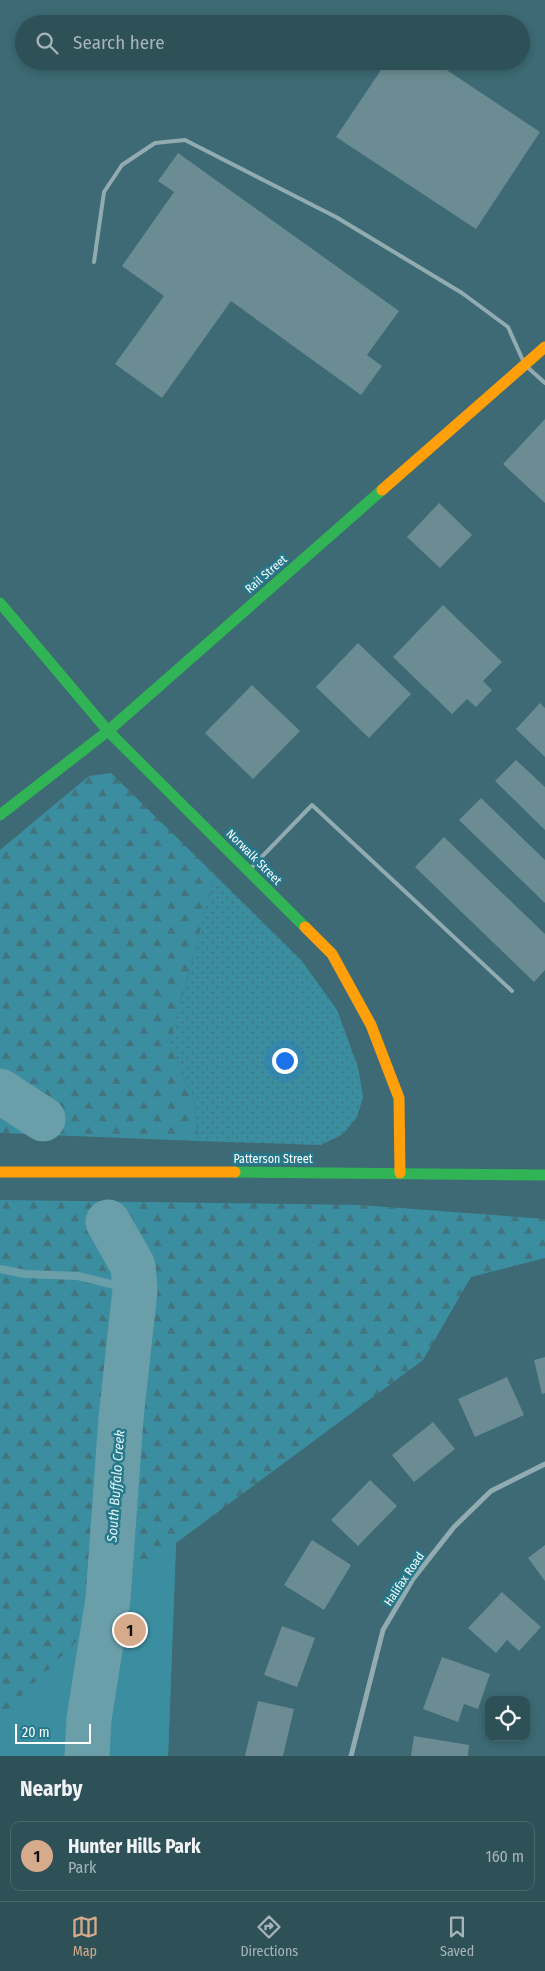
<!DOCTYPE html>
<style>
:root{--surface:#2e5057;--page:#36575d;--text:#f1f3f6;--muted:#a7b5ba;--line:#49676d;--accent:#d6ab8b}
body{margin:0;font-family:"Fira Sans Condensed",sans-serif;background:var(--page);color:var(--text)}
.controls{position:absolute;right:15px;bottom:15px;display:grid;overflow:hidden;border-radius:10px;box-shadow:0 2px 8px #0003}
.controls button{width:45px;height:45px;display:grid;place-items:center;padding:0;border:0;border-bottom:1px solid var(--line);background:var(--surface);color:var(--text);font:25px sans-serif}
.scale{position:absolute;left:15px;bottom:12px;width:76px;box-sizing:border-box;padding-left:5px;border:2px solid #fff;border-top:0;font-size:14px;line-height:18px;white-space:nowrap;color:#fff;-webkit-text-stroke:4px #26788b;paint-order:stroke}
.you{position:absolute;left:284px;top:1060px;width:18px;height:18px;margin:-12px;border:4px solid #fff;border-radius:50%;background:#1a73e8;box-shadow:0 0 0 8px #1a73e833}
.badge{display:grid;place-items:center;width:32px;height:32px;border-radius:50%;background:var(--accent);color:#111;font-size:16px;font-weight:700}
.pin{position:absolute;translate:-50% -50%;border:2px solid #fff;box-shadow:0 1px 5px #0006}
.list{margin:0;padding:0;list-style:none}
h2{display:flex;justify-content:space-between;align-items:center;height:65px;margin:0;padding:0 20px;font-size:21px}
h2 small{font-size:16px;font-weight:400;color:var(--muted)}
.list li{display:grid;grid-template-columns:32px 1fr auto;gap:15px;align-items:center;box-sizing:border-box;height:70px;margin:0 10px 10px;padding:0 10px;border:1px solid var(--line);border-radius:10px}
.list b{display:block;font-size:19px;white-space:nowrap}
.list p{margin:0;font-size:16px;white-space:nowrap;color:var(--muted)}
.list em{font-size:16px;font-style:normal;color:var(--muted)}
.icon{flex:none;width:28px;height:28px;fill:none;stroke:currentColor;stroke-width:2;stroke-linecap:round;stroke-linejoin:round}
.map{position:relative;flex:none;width:545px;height:1756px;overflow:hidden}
.search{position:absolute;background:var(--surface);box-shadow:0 2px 8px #0003;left:15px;right:15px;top:15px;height:55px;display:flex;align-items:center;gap:12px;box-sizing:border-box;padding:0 18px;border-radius:28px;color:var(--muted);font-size:19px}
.sheet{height:145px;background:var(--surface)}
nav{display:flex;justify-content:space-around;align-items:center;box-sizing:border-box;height:70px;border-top:1px solid var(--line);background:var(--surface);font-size:14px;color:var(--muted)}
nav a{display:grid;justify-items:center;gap:2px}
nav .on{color:var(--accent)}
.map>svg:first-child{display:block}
</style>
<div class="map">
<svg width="545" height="1756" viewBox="0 0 545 1756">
<defs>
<pattern id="grass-dots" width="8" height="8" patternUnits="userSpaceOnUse" patternTransform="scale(1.25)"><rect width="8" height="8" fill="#3b8ea0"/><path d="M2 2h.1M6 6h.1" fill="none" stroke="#42747e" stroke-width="1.8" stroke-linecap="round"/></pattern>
<pattern id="forest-firs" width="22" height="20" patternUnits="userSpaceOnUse" patternTransform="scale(1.25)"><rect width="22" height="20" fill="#3b8ea0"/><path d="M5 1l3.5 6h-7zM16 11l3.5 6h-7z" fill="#42747e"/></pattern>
</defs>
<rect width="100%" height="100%" fill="#3d6a74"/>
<path fill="url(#grass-dots)" d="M215,875L302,961L337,1010L358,1067L363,1097L357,1117L343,1134L321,1145L198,1141L194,1099L169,1045Z"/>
<path fill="url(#forest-firs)" d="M111,773L215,875L169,1045L194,1099L198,1141L0,1133V850L89,776Z
M0,1200L360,1205L545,1219V1258L471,1277L423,1360L176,1543L168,1756H0Z"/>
<path fill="#3b8ea0" d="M176,1543L168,1756H0V1717Z"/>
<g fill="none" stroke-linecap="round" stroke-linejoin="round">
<path stroke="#6a9faa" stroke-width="8" d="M0,1269L25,1274L78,1276L135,1290"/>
<path stroke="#6a9faa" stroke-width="45" d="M0,1091L43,1119
M87,1756L89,1719L108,1599L121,1418L135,1290L133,1266L108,1222"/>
</g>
<path fill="#6c8c93" d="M387,61H433L540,132L476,229L336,137Z
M178,153L399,311L367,355L382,366L361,395L231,301L162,398L115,364L164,296L122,266L174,192L158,181Z
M545,419V503L503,464Z
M439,503L472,535L440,568L407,537Z
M443,605L502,662L483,681L492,690L476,707L467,699L452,714L393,657Z
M358,643L411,694L369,738L316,687Z
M252,685L300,731L253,779L205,733Z
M540,703L545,708V757L516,729Z
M516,760L545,787V830L495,781Z
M481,798L545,860V903L459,820Z
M444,837L545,934V970L534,982L415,867Z
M545,1357V1393L542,1394L534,1360Z
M507,1377L524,1415L475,1437L458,1399Z
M433,1422L455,1449L414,1482L392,1455Z
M370,1480L397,1506L358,1546L331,1520Z
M312,1540L351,1565L324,1610L284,1585Z
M545,1545V1581L528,1558Z
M502,1592L541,1627L519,1651L507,1640L496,1653L468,1628Z
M282,1626L315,1638L297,1687L264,1675Z
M442,1657L490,1674L478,1709L464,1704L458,1722L423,1709Z
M258,1701L294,1709L283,1756H245Z
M414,1736L469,1745L468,1756H411Z"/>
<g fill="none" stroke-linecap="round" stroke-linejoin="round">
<path stroke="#91abb1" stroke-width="4" d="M94,262L104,192L122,165L155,143L185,140L336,217L462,293L508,327L525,365L545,383
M250,869L312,805L512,991"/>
<path stroke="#91abb1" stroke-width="5" d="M351,1756L383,1630L413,1579L454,1527L491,1491L545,1464"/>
<path stroke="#30b455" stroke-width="11" d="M0,603L108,731L305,927
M0,815L108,731L382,490
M235,1172L545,1175"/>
<path stroke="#ff9f0a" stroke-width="11" d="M382,490L545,347
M305,927L332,954L371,1025L399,1098L400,1173
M0,1172H235"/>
</g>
<g text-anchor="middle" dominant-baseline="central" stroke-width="5" stroke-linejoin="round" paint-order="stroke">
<g font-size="12" fill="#fff" stroke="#26788b">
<text transform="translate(266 574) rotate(-41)">Rail Street</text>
<text transform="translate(254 857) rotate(45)">Norwalk Street</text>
<text x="273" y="1159">Patterson Street</text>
<text transform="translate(404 1579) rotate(-56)">Halifax Road</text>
</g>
<g font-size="14" font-style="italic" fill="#e3f5f9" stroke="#26788b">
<text transform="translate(116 1486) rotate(-86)">South Buffalo Creek</text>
</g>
</g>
</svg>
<div class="controls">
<button><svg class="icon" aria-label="locate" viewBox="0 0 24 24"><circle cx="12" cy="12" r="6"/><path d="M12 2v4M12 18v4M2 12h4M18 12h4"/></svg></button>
</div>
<div class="scale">20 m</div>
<div class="you"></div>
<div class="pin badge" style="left:130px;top:1630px">1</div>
<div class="search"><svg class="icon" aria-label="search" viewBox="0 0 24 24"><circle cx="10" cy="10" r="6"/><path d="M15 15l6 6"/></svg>Search here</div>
</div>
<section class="sheet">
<h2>Nearby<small></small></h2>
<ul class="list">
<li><span class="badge">1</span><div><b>Hunter Hills Park</b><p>Park</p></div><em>160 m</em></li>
</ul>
</section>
<nav>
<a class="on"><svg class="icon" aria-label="map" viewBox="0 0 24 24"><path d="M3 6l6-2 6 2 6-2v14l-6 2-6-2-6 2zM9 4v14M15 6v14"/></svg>Map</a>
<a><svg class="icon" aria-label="directions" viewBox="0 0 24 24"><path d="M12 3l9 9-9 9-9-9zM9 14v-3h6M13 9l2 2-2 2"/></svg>Directions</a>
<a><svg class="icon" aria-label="saved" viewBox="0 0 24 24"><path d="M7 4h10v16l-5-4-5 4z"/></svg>Saved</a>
</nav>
